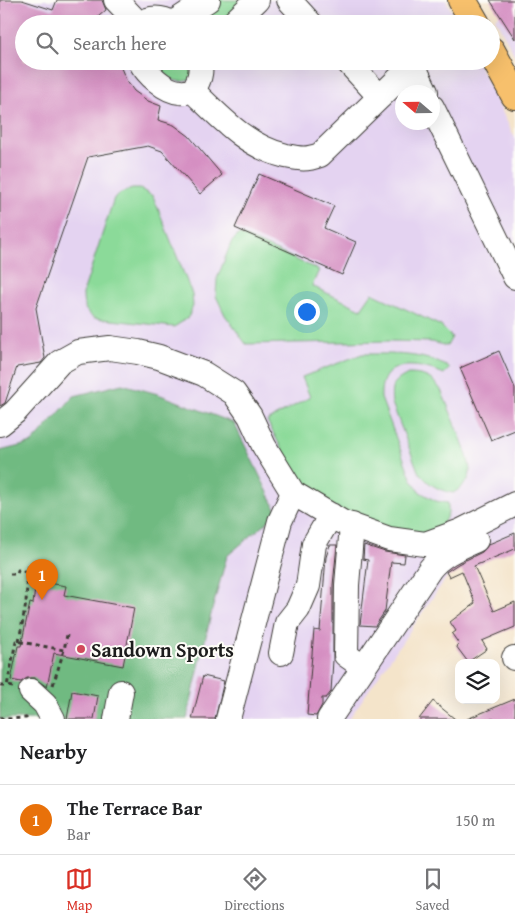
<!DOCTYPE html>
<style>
:root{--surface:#fff;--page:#f6f6f6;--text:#202124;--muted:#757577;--line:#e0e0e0;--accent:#d93025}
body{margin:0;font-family:"Gentium Book Plus",serif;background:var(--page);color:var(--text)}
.controls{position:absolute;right:15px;bottom:15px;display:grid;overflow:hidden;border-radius:10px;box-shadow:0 5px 20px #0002}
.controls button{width:45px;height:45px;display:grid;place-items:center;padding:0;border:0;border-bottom:1px solid var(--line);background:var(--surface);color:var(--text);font:25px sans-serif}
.compass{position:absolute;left:395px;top:85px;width:45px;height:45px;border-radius:50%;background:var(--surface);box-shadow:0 5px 20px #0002;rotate:290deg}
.you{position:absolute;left:306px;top:311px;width:18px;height:18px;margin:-12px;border:4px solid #fff;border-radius:50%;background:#1a73e8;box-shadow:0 0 0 8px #1a73e833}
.badge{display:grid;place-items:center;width:32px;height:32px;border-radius:50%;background:var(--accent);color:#fff;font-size:16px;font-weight:700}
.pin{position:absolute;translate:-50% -41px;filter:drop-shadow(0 1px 2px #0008)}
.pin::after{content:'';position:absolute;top:26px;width:18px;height:15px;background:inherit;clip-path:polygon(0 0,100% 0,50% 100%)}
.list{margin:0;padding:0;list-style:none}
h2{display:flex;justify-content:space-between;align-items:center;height:65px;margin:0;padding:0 20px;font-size:21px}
h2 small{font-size:16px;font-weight:400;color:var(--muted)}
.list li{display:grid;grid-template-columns:32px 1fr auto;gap:15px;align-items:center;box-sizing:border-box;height:70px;padding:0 20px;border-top:1px solid var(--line)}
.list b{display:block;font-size:19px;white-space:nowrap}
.list p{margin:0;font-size:16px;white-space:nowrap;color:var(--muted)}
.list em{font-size:16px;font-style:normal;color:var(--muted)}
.icon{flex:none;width:28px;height:28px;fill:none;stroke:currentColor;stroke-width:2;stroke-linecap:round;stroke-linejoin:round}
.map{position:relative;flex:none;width:515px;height:719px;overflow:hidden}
.search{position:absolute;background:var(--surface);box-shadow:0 5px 20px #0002;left:15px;right:15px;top:15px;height:55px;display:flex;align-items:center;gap:12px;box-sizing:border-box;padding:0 18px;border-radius:28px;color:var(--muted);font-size:19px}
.sheet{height:135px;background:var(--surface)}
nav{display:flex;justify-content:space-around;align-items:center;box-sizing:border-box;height:70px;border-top:1px solid var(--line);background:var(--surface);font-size:14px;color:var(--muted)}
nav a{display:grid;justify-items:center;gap:2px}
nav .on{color:var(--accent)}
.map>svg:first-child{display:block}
</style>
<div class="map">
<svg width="515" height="719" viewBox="0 0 515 719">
<rect width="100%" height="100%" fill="#fdfcf7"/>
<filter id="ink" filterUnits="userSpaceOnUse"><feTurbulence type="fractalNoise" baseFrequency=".02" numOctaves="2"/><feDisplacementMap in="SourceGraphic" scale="10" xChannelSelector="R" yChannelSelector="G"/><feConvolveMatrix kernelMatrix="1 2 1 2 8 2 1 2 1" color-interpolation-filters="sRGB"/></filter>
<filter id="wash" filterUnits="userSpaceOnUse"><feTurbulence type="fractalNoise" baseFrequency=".0096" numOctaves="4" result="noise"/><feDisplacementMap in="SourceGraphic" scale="20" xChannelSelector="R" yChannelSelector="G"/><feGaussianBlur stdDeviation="1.12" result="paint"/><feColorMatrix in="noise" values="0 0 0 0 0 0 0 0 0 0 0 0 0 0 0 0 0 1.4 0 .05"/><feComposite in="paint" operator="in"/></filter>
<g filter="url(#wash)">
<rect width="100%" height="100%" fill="#f4e4ca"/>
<path fill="#e4d3f1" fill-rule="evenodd" d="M0,0H446L458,24H24V61H477L515,138V549L447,577L349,719H0ZM402,92H432V122H402Z
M515,5V56L495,18Z"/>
<path fill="#8bda99" stroke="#547b5a" d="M214,0H250L224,24H195L194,20Z
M155,61H194L192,79C173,86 166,76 155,61Z
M132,189H140L153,196L192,294L193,306L188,318L174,327L94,318C84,311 83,305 83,293L114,198L121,193Z
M239,234L319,270L312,286L361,309L372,293L441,326L452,337L447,346L432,342L390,341L246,344L225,315L216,296L217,279L231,243Z
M362,354C394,354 421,352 450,368L444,374C418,363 379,357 381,398L411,478L420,492L436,501L448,503V514L440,529L422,536L366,525L316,496L287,459L267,421L310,397L302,377Z
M408,374C423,374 432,377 441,390C448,407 471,457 470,473C469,482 460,489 453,493C437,490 428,484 418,471L392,403C390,385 393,382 408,374Z"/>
<path fill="#70ba81" stroke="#466b4e" d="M122,384L158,394L234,423L278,513L227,556L212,610L187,719H0V451L32,443L74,396Z"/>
<g id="blocks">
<path fill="#d58fc2" d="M0,0H22L53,10L57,0H102L106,10L99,16L96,24H24V61H121V68L126,80L134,91L148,101L161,106L158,120L174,125L189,136L222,175L200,194L162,151L148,146L88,157L36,308L45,358L41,363L17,367L5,403L0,406Z
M490,0H515V39Z
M259,174L334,206L324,228L356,242L342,275L235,228Z
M499,351L515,388V430L491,440L460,368Z
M515,533V549L474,566L494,611L515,602V627L482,641L487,649L468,662L456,646L459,644L452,634L456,631L450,622L475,603L462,571L449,577L446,572L458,564L482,552L489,544Z
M330,545H337L333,585V660L331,692L326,698H322V705L316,716L307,715L314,630L320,631L326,557Z
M364,545L385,552L405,555L404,563L391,562L385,611L375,626L360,625L368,560L363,559Z
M36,581L66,586L64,595L134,608L123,666L54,653L47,687L34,678H27L21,682L11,680L18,646H21L30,603L33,604Z
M203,676L224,681L215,719H192Z
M72,691L98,696L94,719H67Z
M515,699V719H467Z
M433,701L455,719H419Z"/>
</g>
</g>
<g filter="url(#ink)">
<use href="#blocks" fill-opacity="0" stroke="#3c3a36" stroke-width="1"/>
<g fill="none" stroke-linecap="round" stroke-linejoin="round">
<g stroke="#3c3a36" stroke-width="26">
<path id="minor" d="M116,0L139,24
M289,0L311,24
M173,23L208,0
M139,24C151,16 162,17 174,24
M232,24L257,0
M140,61C147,74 165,91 180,92C184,93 189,91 193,91C199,80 202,74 200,61
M347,61L380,97
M413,65L426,92
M193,91C221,118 247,147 286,156C301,159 306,160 320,155L417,61
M432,107L515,277
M0,424L15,412L60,362L78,352L110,348L138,352L159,357L204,374L234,393L250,416L264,446L293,493L342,522L389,539L425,544L461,531L515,504
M352,525L347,585L346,655L363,667
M281,653L287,623L298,609L308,586L314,544L331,515
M514,658H515
M31,691L45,704L53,719
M116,719L121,692
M228,719L280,521L293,493
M329,719L430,569C442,554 458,548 476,540"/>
</g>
<g stroke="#3c3a36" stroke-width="30">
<path id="major" d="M462,0L476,24
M491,51L515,95"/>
</g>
<path stroke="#3c3a36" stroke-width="3" stroke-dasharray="4 4" stroke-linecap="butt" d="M10,574H17L18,570L27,572
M19,641L26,603L28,566
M53,685L64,650L67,635
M0,686H7
M13,687L7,686L16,641L64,650
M0,717L3,719L26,718L28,716"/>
<use href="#minor" stroke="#fff" stroke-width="24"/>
<use href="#major" stroke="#f7c06c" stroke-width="28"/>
</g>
</g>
<circle fill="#d1495b" stroke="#fdfcf7" stroke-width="2" cx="81" cy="649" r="5"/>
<g text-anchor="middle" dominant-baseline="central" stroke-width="4" stroke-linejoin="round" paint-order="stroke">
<g font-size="20" font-weight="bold" fill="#1c1c1c" stroke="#fdfcf7" text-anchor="start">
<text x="91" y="649">Sandown Sports</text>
</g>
</g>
</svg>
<div class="controls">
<button><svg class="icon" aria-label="layers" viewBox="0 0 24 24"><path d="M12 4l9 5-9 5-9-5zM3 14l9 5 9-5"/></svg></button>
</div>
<svg class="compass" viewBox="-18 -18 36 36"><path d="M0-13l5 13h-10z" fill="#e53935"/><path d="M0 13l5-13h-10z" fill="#757577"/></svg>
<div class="you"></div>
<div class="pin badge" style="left:42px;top:600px;background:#e8710a">1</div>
<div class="search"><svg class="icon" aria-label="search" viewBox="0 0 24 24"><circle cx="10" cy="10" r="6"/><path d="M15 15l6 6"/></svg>Search here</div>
</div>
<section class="sheet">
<h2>Nearby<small></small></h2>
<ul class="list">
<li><span class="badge" style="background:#e8710a">1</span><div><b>The Terrace Bar</b><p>Bar</p></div><em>150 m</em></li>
</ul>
</section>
<nav>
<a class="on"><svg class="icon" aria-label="map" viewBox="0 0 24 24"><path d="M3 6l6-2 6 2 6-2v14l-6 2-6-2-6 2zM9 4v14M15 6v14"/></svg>Map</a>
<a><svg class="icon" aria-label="directions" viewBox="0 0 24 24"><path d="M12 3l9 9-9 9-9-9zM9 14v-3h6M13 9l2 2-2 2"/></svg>Directions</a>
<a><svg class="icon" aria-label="saved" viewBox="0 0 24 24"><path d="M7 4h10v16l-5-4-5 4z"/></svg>Saved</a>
</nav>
